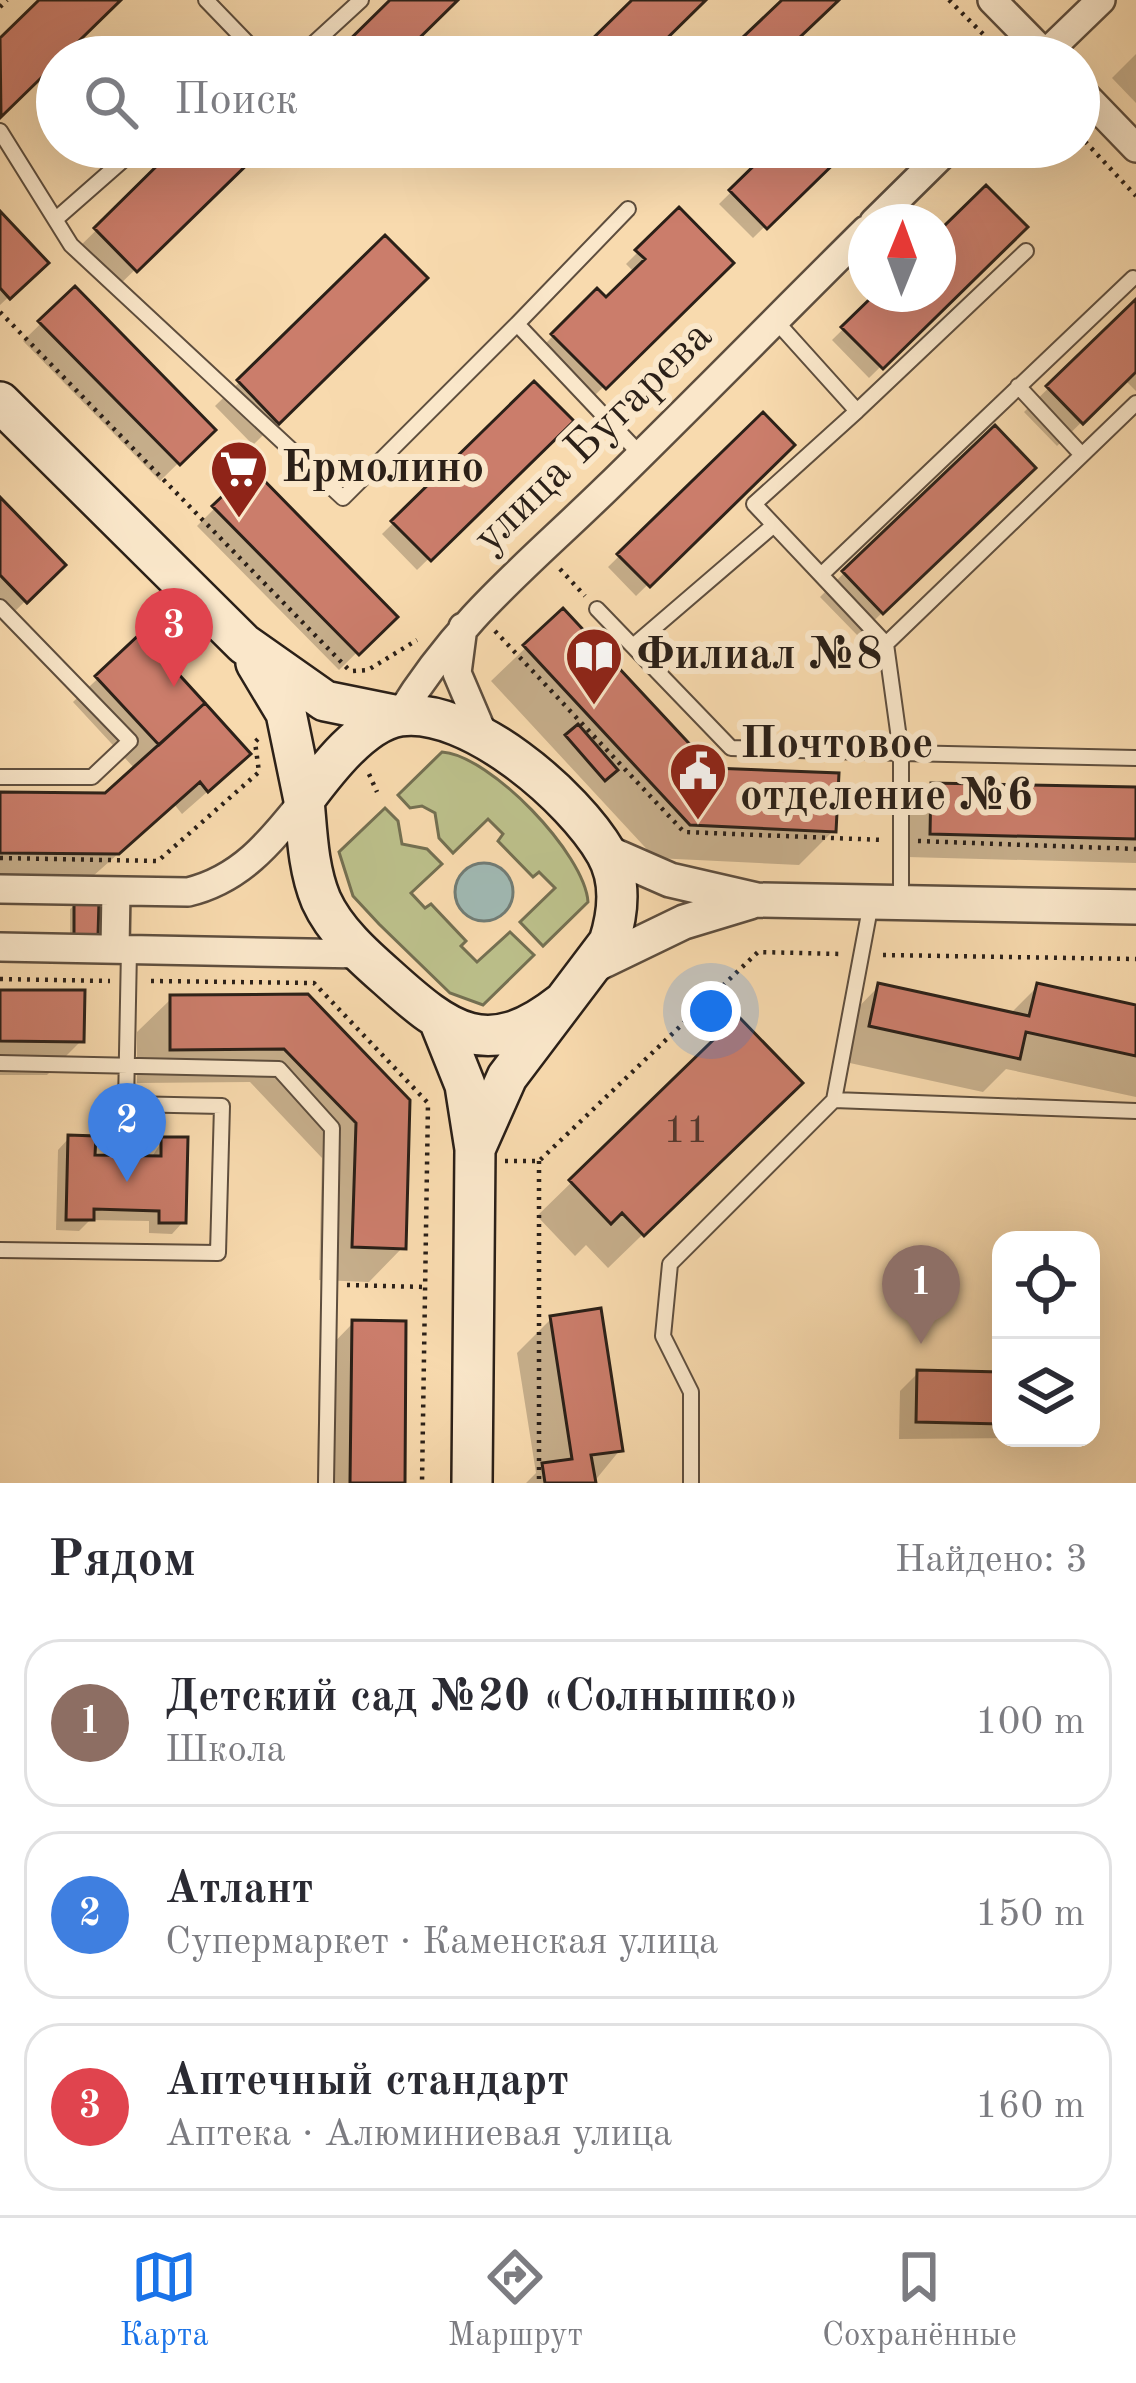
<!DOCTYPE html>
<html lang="ru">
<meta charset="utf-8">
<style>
:root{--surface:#fff;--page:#f7f7f7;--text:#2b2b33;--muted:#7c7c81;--line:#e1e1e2;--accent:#1a73e8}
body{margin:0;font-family:"Old Standard TT",serif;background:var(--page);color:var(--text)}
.controls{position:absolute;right:36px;bottom:36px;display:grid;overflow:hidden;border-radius:24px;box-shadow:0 12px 48px #0002}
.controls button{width:108px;height:108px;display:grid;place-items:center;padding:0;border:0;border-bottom:3px solid var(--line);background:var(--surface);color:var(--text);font:60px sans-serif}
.compass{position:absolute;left:848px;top:204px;width:108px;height:108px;border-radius:50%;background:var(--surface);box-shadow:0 12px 48px #0002;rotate:1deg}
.you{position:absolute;left:711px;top:1011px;width:42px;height:42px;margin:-30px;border:9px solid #fff;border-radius:50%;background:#1a73e8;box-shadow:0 0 0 18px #1a73e833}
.badge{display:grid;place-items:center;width:78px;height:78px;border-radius:50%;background:var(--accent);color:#fff;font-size:39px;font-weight:700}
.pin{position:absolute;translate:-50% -99px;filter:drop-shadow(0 3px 6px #0008)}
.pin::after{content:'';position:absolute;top:63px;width:42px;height:36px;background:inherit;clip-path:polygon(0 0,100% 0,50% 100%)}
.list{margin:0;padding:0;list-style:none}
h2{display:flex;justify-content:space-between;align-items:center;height:156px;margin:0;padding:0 48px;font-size:51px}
h2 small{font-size:39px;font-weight:400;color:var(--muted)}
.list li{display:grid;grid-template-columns:78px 1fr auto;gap:36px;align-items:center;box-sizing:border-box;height:168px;margin:0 24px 24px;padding:0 24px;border:3px solid var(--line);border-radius:36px}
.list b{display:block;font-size:45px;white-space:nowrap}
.list p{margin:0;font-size:39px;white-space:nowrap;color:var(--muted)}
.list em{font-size:39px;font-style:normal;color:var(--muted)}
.icon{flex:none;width:66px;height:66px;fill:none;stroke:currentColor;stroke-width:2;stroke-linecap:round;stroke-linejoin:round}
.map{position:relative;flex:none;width:1136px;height:1483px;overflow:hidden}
.search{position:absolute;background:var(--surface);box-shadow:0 12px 48px #0002;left:36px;right:36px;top:36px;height:132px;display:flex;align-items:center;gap:30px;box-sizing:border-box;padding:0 42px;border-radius:66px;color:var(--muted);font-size:45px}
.sheet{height:732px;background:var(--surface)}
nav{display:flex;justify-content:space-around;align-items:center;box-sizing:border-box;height:168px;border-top:3px solid var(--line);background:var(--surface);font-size:33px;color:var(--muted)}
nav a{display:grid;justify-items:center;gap:6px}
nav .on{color:var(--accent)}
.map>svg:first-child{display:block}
</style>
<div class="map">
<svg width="1136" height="1483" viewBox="0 0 1136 1483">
<rect width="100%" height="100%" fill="#f8daae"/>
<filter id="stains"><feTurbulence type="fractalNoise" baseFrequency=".00167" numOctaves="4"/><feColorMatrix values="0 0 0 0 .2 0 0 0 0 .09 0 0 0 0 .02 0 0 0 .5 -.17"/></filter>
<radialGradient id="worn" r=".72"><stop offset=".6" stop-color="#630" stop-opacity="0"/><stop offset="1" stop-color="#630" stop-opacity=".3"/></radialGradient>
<path fill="#bcc08b" stroke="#747052" stroke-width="3" d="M442,752C490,755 585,854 588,902L543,946L520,922L555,888L539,872L533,877L498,841L503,834L488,819L453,853L439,838L435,813L422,806L410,808L398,795Z
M385,808L398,821L402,844L427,849L442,864L411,893L425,908L431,904L466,941L461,946L477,962L510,932L534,955L483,1005L450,993L379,924L353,896L339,852Z"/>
<path fill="#a0b9b3" stroke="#717c75" stroke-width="3" d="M455 892a29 29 0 1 1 58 0a29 29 0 1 1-58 0Z"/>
<path fill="#0003" d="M1136,54V103L1112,78Z
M181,147H261L111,293L72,254Z
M660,147H680L669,157Z
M777,147H847L753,238L719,204Z
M679,211L730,263L592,398L542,347L597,292L606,302L635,273L626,264Z
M0,215L45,263L0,305Z
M1023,227L869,378L832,340L879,294H938V236Z
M385,240L423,278L253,445L215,406Z
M75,290L212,430L160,481L23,341Z
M1136,303V391L1125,380L1057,446L1024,412Z
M534,385L570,421L417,570L382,534Z
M762,416L791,445L636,596L608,567Z
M251,472L393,617L339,670L197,526Z
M1008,492L858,636L820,597L844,573Z
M0,501L62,565L7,619L0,611Z
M563,612L710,771L833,831L799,865L655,858L491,681Z
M141,638L223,778L182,814L174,804L92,877L0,876V795L106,796L136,770L73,702Z
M932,786L1136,790V863L907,857L908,810Z
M76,904L90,940L70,939V909Z
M879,986L1009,1015L1038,986L1136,1008V1097L1006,1069L983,1092L836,1060L845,1021Z
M0,993L81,1041L47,1075H0Z
M172,998L407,1101L403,1247L369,1282L319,1280L322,1158L250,1082L137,1083V1032Z
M738,1020L764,1117L608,1268L586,1245L575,1256L537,1216Z
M69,1138L92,1157L151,1158L163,1140L183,1222L172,1234L149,1233V1221L90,1220L79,1231L56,1230L58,1150Z
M551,1319L620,1450L593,1483H526L536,1473L517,1353Z
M353,1323L403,1324L402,1483H317L319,1358Z
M918,1373L1001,1375V1438H1027L899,1439L900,1391Z"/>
<path fill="#cb7d6b" stroke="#2b2018" stroke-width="3" d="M39,0H121L1,117L0,38Z
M390,0H458L400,57H332Z
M632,0H706L648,57H592L583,48Z
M782,0H839L779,57H722Z
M859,39L877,57H840Z
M176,147H265L137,272L94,228Z
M773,147H851L767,229L729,190Z
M986,185L1028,227L883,369L841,327L875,294H938V232Z
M679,207L734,263L606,389L551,334L597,288L606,297L645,259L635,250Z
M0,211L49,263L10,299L0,288Z
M385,235L428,278L279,424L237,380Z
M75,286L216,430L180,465L38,321Z
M1136,299V372L1083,424L1046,386Z
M534,381L574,421L431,561L391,521Z
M763,412L795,445L650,587L617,554Z
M995,425L1036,468L883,614L842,571Z
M252,468L398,617L359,655L212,506Z
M0,497L66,565L27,603L0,575Z
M563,608L712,768L839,773L836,832L690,825L523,645Z
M141,633L205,703L159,745L95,676Z
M205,703L251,754L208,792L200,782L119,854L0,853V792L105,793Z
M578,724L618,770L605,781L565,735Z
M931,783L1136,787V839L930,834Z
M74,901H99L98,936L74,935Z
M878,983L1029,1016L1037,983L1136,1005V1056L1026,1032L1020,1059L869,1026Z
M0,990H85L84,1042L0,1041Z
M308,994L410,1100L406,1249L352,1247L356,1123L284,1049L170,1050V995Z
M738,1016L803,1083L644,1236L622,1213L611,1224L569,1180Z
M68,1135L96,1136L95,1155L161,1156V1137H188L186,1223H159V1211L94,1209V1220H66Z
M601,1308L623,1451L591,1455L596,1483H545L542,1463L572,1459L550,1316Z
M352,1320L406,1321L405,1483H350Z
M917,1370L1001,1372V1424L916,1422Z"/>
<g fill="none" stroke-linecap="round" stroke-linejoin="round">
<g stroke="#5e4e3e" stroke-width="18">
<path id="service" d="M206,0L261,57
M299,57L361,0
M0,131L71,245L343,498L517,324L641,455
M56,219L138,147
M1133,278L821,575L886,644L901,753L1136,758
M775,320L857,411L754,504L821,575
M517,324L628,209
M1018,386L1082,455
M857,411L1026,251
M0,607L130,741L92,777H0
M597,609L731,748L901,753V900
M886,644L1136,403
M633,646L774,525
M871,903L834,1100L1136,1111
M0,1063L279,1069L332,1128L326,1483
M0,1250L218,1253L222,1106L126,1104L129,950
M691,1483V1392L663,1336L670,1264L834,1100"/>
</g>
<g stroke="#5e4e3e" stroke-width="32">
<path id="minor" d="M992,0L1048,57
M1042,57L1101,0
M1079,89L1136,148
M874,222L950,147
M463,627L457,673L483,734
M399,716C459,618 526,567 607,488C694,403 779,316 866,230
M0,889L188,892C242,879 271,841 304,800
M0,947L361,954
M115,949L116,891"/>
</g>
<g stroke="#5e4e3e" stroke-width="38">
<path id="tertiary" d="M606,852L670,880L757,900L1136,907
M595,965L684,922L750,902"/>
</g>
<g stroke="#2b2018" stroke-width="44">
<path id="secondary" d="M0,402L244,644L325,701L399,716
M256,663L286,713L304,800
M441,1025L465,1085L475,1149L472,1483
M475,1149L507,1077L609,942C618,914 622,881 606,853C574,797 469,706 400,716C362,722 325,772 304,800C307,833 308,869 321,900C335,931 363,956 387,977C449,1033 487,1062 562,1003"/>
</g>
<path stroke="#2b2018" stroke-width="4.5" stroke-dasharray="3 6" stroke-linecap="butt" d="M949,0L1006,57
M0,7L7,0
M1079,135L1136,196
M0,312L350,671
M560,569L585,596
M495,631L684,832L883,840
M353,671L368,670L417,640
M369,774L377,792
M918,841L1136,849
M0,858L158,861L259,772L255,742L259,738
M883,955L1136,959
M0,979L110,981
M151,981L314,983L428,1103L422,1483
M505,1161H539L758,952L841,954
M539,1161V1483
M347,1285L425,1287"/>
<use href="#service" stroke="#fae7ca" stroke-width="14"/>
<use href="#minor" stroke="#fae7ca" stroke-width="27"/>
<use href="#tertiary" stroke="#fae7ca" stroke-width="33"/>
<use href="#secondary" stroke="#fae7ca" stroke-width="39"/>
</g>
<defs>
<g id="supermarket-pin" transform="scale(3)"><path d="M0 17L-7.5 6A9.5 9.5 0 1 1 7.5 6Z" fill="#8f2418" stroke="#fae7ca"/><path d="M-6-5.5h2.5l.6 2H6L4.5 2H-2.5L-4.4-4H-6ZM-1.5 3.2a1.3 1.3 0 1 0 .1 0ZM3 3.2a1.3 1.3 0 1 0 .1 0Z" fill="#fff"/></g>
<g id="library-pin" transform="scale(3)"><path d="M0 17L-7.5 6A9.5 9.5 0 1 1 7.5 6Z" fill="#8f2418" stroke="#fae7ca"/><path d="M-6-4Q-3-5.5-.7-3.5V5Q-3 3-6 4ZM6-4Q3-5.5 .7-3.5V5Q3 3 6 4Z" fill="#fff"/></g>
<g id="civic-pin" transform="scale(3)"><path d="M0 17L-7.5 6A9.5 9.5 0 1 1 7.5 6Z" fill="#8f2418" stroke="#fae7ca"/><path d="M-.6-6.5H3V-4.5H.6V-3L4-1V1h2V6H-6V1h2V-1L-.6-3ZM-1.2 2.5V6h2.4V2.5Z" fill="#fff"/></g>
</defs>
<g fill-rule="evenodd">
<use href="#supermarket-pin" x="239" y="469"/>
<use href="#library-pin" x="594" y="656"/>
<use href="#civic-pin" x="698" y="771"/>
</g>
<g text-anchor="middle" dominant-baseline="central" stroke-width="12" stroke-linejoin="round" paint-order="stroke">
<g font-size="39" fill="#53372d">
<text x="686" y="1131">11</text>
</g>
<g font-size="45" fill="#2b2018" stroke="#fae7ca">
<text transform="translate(594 438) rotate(-44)">улица Бугарева</text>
</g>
<g font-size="45" font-weight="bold" fill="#2b2018" stroke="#fae7ca" text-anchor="start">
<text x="281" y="469">Ермолино</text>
<text x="636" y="656">Филиал №8</text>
<text x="740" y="745">Почтовое<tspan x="740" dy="52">отделение №6</tspan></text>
</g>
</g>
<rect width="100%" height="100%" filter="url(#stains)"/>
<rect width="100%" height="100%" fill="url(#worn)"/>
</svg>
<div class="controls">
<button><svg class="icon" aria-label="locate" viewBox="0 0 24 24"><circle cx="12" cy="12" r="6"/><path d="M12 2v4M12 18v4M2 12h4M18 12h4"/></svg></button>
<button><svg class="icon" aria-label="layers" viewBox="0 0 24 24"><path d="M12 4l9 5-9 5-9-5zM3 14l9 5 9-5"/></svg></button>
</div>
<svg class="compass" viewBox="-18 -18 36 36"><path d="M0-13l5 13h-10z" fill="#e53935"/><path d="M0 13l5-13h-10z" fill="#7c7c81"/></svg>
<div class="you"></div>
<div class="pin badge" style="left:921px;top:1344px;background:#8d6e63">1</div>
<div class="pin badge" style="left:127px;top:1182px;background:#3f7fe0">2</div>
<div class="pin badge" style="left:174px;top:687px;background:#e0444e">3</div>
<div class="search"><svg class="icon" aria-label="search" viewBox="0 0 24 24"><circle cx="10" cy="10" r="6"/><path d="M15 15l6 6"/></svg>Поиск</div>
</div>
<section class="sheet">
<h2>Рядом<small>Найдено: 3</small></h2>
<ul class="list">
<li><span class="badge" style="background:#8d6e63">1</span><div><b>Детский сад №20 «Солнышко»</b><p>Школа</p></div><em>100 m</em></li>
<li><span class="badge" style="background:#3f7fe0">2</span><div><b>Атлант</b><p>Супермаркет · Каменская улица</p></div><em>150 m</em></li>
<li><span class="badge" style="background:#e0444e">3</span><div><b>Аптечный стандарт</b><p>Аптека · Алюминиевая улица</p></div><em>160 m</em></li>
</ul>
</section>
<nav>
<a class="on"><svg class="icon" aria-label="map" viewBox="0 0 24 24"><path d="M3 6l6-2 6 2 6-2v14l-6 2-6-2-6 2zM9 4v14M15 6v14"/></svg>Карта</a>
<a><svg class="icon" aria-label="directions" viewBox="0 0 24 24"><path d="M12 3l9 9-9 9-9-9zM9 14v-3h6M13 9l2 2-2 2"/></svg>Маршрут</a>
<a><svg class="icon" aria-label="saved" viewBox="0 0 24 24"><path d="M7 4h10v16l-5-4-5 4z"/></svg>Сохранённые</a>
</nav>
